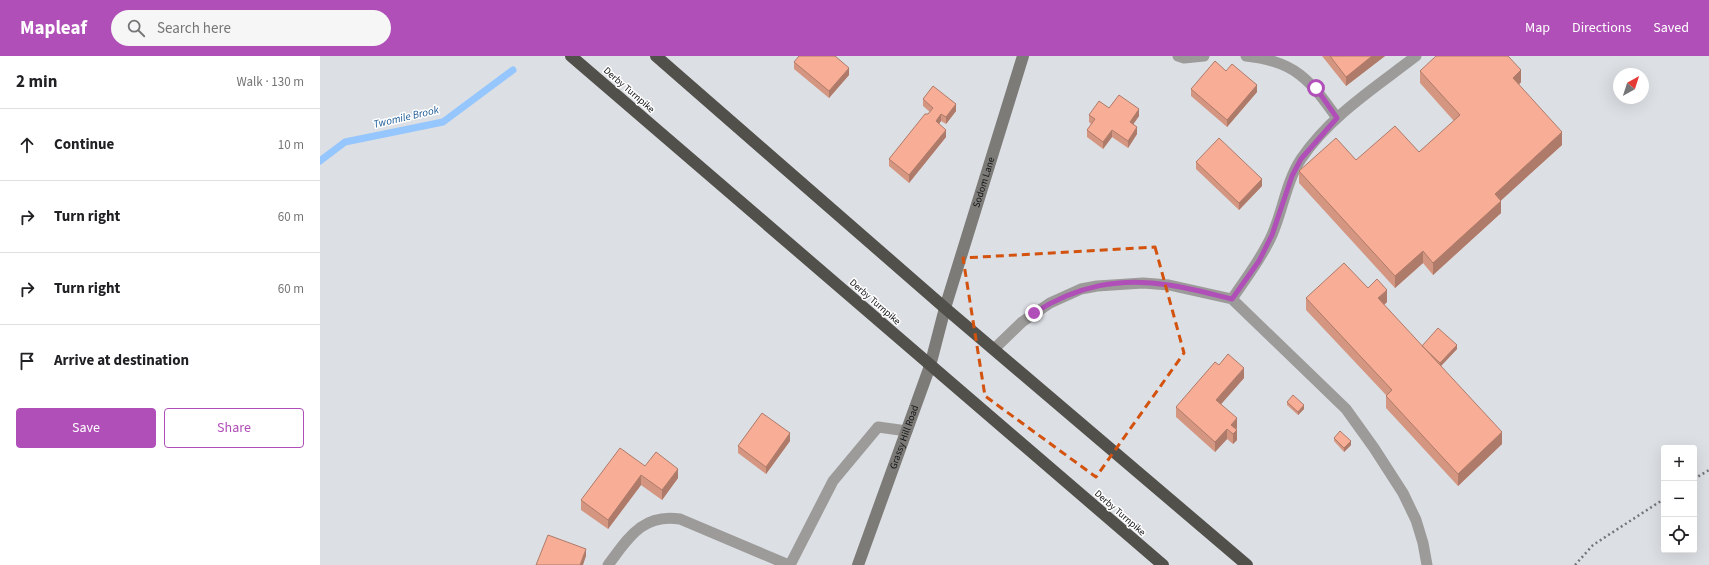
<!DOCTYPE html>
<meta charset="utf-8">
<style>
:root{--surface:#fff;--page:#f6f6f6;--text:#202124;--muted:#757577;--line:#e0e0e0;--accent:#b04fb7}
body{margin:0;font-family:"Source Sans 3",sans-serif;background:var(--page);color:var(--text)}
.controls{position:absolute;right:12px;bottom:12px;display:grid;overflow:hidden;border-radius:4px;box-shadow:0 4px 16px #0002}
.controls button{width:36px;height:36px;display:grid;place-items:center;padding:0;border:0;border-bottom:1px solid var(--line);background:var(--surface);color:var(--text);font:20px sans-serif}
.compass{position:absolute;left:1293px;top:12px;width:36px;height:36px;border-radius:50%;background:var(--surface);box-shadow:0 4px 16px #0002;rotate:39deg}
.stop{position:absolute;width:12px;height:12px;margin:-9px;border:3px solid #b04fb7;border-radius:50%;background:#fff}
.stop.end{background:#b04fb7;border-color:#fff;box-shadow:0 1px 4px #0008}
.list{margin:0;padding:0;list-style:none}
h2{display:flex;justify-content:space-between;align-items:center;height:52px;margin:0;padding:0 16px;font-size:17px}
h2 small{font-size:13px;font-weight:400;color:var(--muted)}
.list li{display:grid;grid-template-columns:26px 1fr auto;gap:12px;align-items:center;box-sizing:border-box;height:72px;padding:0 16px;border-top:1px solid var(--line)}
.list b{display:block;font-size:15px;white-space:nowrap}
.list em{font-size:13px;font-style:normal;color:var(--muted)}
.actions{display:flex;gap:8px;padding:12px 16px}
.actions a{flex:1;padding:9px 0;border:1px solid var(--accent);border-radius:4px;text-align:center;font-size:14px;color:var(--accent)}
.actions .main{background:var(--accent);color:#fff}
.icon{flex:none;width:22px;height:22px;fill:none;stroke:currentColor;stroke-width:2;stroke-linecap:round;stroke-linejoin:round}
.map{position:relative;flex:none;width:1389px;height:509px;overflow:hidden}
header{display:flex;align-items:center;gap:24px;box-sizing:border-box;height:56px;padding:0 20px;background:var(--accent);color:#fff}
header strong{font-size:19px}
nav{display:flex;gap:22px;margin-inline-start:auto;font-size:14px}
.search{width:280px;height:36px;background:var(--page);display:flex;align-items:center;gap:10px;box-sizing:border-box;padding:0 14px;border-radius:22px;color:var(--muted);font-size:15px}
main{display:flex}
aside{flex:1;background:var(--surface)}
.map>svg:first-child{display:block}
</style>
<header>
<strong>Mapleaf</strong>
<div class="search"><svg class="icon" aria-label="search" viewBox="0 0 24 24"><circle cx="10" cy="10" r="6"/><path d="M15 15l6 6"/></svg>Search here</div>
<nav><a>Map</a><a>Directions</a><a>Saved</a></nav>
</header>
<main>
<aside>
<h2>2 min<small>Walk · 130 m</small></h2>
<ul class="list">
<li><svg class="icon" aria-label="ahead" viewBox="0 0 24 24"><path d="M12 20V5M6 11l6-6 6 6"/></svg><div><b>Continue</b></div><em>10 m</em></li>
<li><svg class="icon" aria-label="right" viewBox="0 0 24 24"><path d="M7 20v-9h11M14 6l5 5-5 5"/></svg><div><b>Turn right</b></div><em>60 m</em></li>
<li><svg class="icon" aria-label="right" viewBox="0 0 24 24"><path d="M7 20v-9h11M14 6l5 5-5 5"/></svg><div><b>Turn right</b></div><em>60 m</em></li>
<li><svg class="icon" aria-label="arrive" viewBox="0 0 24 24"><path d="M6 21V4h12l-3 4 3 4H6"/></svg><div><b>Arrive at destination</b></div></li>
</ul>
<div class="actions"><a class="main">Save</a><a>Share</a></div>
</aside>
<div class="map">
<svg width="1389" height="509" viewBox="0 0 1389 509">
<rect width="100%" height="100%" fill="#dcdfe4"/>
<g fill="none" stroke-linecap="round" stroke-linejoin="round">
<path stroke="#95c6fd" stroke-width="7" d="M0,105L25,86L123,66L193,14"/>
<path stroke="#74767a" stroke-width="2.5" stroke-dasharray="2 3" stroke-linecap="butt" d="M1374,423L1389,414
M1255,509L1273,489L1344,443"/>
<path stroke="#9c9b99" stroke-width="11" d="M858,0L864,2L884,0
M926,0C975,5 990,24 1017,62
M912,243C926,222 942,202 952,179C963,154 966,126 981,103C1010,60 1056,31 1096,0
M674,293L702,266L730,247L761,233L777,230L823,227L849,229L912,243L1026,353L1054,392L1083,437L1096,464L1103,487L1107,509
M288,509C308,483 322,457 360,463L469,509
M470,509L513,425L558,371L587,375"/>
<path stroke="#7c7b77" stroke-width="12" id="s1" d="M538,509L610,310L625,252L703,0"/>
<path stroke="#52504b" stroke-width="12" d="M251,0L843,509
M336,0L625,252L927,509"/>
</g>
<path fill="#d59681" d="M1002,0H1065L1026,30Z
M474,6L529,19L509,42L474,13Z
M906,15L937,36L907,71L871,40V33Z
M1100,15L1201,26L1199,29L1242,89L1181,144V157L1113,219L1103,207L1075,232L979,127V115L1036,104L1099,96L1134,65L1100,27Z
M603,43L636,55L626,68L621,65L619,68L626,81L589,127L569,110V103L610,56L603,50Z
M789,52L819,60L813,68L817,78L808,92L792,81L783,93L767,81V74L771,68L769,66V59Z
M876,106L942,130L919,154L876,113Z
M986,242L1067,246L1064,249L1102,290L1137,293L1121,310L1182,388L1138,430L1066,352V339L986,254Z
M899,309L924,322L901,348L917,372L916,373L917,384L913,388L907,383L895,396L856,361V351Z
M967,346L984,353L978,359L967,349Z
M1014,382L1031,389L1024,396L1014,385Z
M470,385L446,418L418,397V390Z
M325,410L358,422L342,444L321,429L288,473L261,454V444Z"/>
<path fill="#ae7a69" d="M1052,0H1065L1026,30V21Z
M529,12V19L509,42V35Z
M1201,14V26L1193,34V22Z
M937,29V36L907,71V64Z
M636,48V55L626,68V61Z
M819,53V60L810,73V66Z
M621,58V65L616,72V65Z
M817,71V78L808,92V85Z
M626,74V81L589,127V119Z
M792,74V81L783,93V86Z
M1242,76V89L1175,150V138Z
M942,123V130L919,154V147Z
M1181,145V157L1113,219V207Z
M1103,195V207L1075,232V220Z
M1067,234V246L1058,254V242Z
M1137,289V293L1120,311V307Z
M924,312V322L896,354V344Z
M984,349V353L978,359V356Z
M917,362V372L912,377L911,369Z
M907,373V383L895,396V386Z
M917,374V384L913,388V378Z
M1182,376V388L1138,430V418Z
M470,377V385L446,418V411Z
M1031,385V389L1024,396V392Z
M358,413V422L342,444V434Z
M321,419V429L288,473V464Z
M266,493V500L263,509H260Z"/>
<path fill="#f8ae96" stroke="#ae7a69" d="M479,0H515L529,12L509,35L474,6Z
M1010,0H1052L1026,21Z
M1116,0H1188L1201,14L1193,22L1242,76L1175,138L1181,145L1113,207L1103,195L1075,220L979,115L1016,82L1036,104L1075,70L1099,96L1140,59L1100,15Z
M895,5L906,15L912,8L937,29L907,64L871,33Z
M613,30L636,48L626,61L621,58L616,65L626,74L589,119L569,103L605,58H608L613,52L603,43Z
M799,39L819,53L810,66L817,71L808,85L792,74L783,86L767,74L775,63L769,59L779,45L789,52Z
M899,82L942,123L919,147L876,106Z
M1024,207L1048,232L1057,223L1067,234L1058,242L1182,376L1138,418L1066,340L1072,334L986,242Z
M1118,272L1137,289L1120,307L1102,290Z
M908,298L924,312L896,344L917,362L911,369L917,374L913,378L907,373L895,386L856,351L895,306L899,309Z
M973,339L984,349L978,356L967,346Z
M442,357L470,377L446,411L418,390Z
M1020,375L1031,385L1024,392L1014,382Z
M300,392L325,410L336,396L358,413L342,434L321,419L288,464L261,444Z
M228,479L266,493L260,509H216Z"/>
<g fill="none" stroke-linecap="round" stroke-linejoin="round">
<path stroke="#b04fb7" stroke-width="5" d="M714,257C756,230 799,221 849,229C870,232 891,238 912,243L939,205L952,179L972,120L981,103L1017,62L996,32"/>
</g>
<path fill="none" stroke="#d3520d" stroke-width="3" stroke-dasharray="8 5" stroke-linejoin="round" d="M835,191L864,297L776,421L665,340L643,202Z"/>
<g text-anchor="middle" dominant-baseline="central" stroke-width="3" stroke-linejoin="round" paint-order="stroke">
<g font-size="10" fill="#121315" stroke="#fff">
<text transform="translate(309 34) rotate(41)">Derby Turnpike</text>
<text stroke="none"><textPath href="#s1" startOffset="403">Sodom Lane</textPath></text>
<text transform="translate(555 246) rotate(41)">Derby Turnpike</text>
<text stroke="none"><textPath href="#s1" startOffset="136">Grassy Hill Road</textPath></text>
<text transform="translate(800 457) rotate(41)">Derby Turnpike</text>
</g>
<g font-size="11" font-style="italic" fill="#185794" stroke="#fff">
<text transform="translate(86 61) rotate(-13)">Twomile Brook</text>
</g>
</g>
</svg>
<div class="controls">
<button>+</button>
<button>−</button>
<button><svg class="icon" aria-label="locate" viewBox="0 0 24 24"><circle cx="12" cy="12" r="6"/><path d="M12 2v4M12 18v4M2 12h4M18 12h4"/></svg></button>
</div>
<svg class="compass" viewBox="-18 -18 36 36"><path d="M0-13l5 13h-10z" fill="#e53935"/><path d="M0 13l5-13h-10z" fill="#757577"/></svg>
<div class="stop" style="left:996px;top:32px"></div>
<div class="stop end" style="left:714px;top:257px"></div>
</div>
</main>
